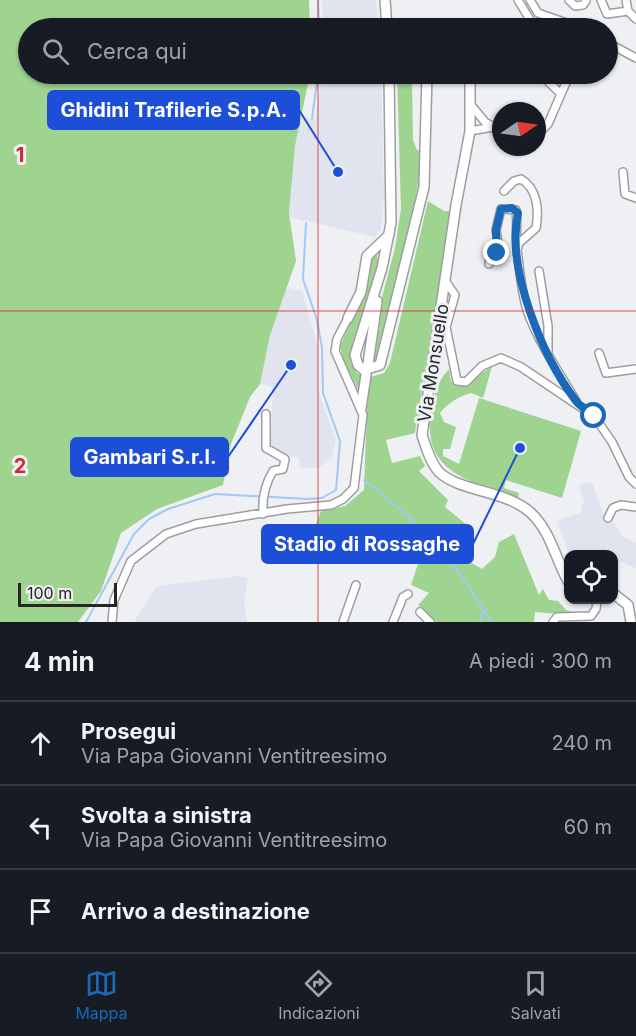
<!DOCTYPE html>
<html lang="it">
<meta charset="utf-8">
<style>
:root{--surface:#171b24;--page:#20242c;--text:#f1f3f6;--muted:#9ea1a6;--line:#363941;--accent:#1a68b7}
body{margin:0;font-family:Inter,sans-serif;background:var(--page);color:var(--text)}
.controls{position:absolute;right:18px;bottom:18px;display:grid;overflow:hidden;border-radius:12px;box-shadow:0 2px 4px #0004}
.controls button{width:54px;height:54px;display:grid;place-items:center;padding:0;border:0;border-bottom:2px solid var(--line);background:var(--surface);color:var(--text);font:30px sans-serif}
.compass{position:absolute;left:492px;top:102px;width:54px;height:54px;border-radius:50%;background:var(--surface);box-shadow:0 2px 4px #0004;rotate:77deg}
.scale{position:absolute;left:18px;bottom:15px;width:99px;box-sizing:border-box;padding-left:6px;border:3px solid #262627;border-top:0;font-size:16px;line-height:21px;white-space:nowrap;color:#262627;-webkit-text-stroke:4px #eff0f3;paint-order:stroke}
.stop{position:absolute;width:18px;height:18px;margin:-14px;border:4px solid #1a68b7;border-radius:50%;background:#fff}
.stop.end{background:#1a68b7;border-color:#fff;box-shadow:0 2px 6px #0008}
.list{margin:0;padding:0;list-style:none}
h2{display:flex;justify-content:space-between;align-items:center;height:78px;margin:0;padding:0 24px;font-size:26px}
h2 small{font-size:20px;font-weight:400;color:var(--muted)}
.list li{display:grid;grid-template-columns:39px 1fr auto;gap:18px;align-items:center;box-sizing:border-box;height:84px;padding:0 24px;border-top:2px solid var(--line)}
.list b{display:block;font-size:22px;white-space:nowrap}
.list p{margin:0;font-size:20px;white-space:nowrap;color:var(--muted)}
.list em{font-size:20px;font-style:normal;color:var(--muted)}
.icon{flex:none;width:33px;height:33px;fill:none;stroke:currentColor;stroke-width:2;stroke-linecap:round;stroke-linejoin:round}
.map{position:relative;flex:none;width:636px;height:622px;overflow:hidden}
.search{position:absolute;background:var(--surface);box-shadow:0 2px 4px #0004;left:18px;right:18px;top:18px;height:66px;display:flex;align-items:center;gap:15px;box-sizing:border-box;padding:0 21px;border-radius:33px;color:var(--muted);font-size:22px}
.sheet{height:330px;background:var(--surface)}
nav{display:flex;justify-content:space-around;align-items:center;box-sizing:border-box;height:84px;border-top:2px solid var(--line);background:var(--surface);font-size:16px;color:var(--muted)}
nav a{display:grid;justify-items:center;gap:3px}
nav .on{color:var(--accent)}
.map>svg:first-child{display:block}
</style>
<div class="map">
<svg width="636" height="622" viewBox="0 0 636 622">
<rect width="100%" height="100%" fill="#eff0f3"/>
<path fill="#e1e4ee" d="M322,0H376L378,28H323Z
M323,74H381L384,198L381,230L375,237L289,217L295,146L301,117L315,119Z
M285,287L302,291L318,346V390L336,440L332,457L319,468H300L299,458L270,453L273,387L260,384L270,335Z
M592,482L606,522L613,521L622,536L636,543V568L614,559V554H569L557,521L582,512L581,505L585,504L579,485Z
M239,576L248,578L244,600L247,622H134L157,586Z"/>
<path fill="#9ed490" d="M0,0H309L310,28H28V74H310L295,146L289,213L296,261L270,335L260,384L250,397L231,444L223,485L157,509L121,533L101,591L78,622H0Z
M397,74H410L412,80L413,140L417,150L421,151C418,206 405,244 391,297C385,319 384,340 378,361L372,364L366,361L363,354L370,333L379,331L382,297L395,248L401,209Z
M428,201L444,211H451L415,433L386,440L392,463L420,456L425,466L419,471L448,500L445,507L467,525L468,535L454,540L447,548L482,569L495,557L499,542L514,534L539,595L543,589L549,600L558,601L566,610L572,612L571,615L535,612L534,622H436L418,605L429,593L411,585L419,561L379,547L333,549L310,539L321,511L345,506L364,490L367,407L343,360L340,346L365,292L369,261L373,254L377,255C383,279 351,330 350,361L357,373L367,378L384,373L390,363Z
M492,366L483,398L471,393C458,397 449,402 440,413L444,422L456,427L450,449H443V456L459,464L479,398L581,431L562,498L506,480L504,488L519,493L518,498C471,482 421,473 431,411C434,394 437,382 449,369L451,382C467,387 479,375 492,366Z"/>
<g fill="none" stroke-linecap="round" stroke-linejoin="round">
<path stroke="#a2c9f6" stroke-width="2" d="M318,0L319,28
M312,119L318,74
M364,480C411,515 454,558 483,610L480,622
M483,610L493,622
M86,622L134,534L149,519L168,509L215,494L307,499L322,498L336,490L340,441L323,393L322,348L317,320L303,279L306,223"/>
<g stroke="#9d9ea1" stroke-width="10">
<path id="street" d="M518,0L535,28
M530,0L538,13L581,28
M569,0L575,6L583,5L586,1
M601,0L607,14L628,11
M626,0L628,11L636,19
M504,24L506,28
M608,43L636,58
M561,94L570,74
M471,105L485,122L501,131
M470,131L493,127
M537,135L548,124L561,94L540,74
M623,172L625,194L636,198
M504,191L514,181L521,179C538,189 539,211 536,228L519,243L517,250C520,270 521,291 527,310C538,342 559,372 576,401
M489,264L491,256L499,251L496,230L501,209L516,210C518,222 515,234 517,247
M539,271L548,326V352
M446,282L455,295L446,327L457,381L466,382L482,366L501,358L521,367L594,416L612,442L629,477L636,484
M599,353L606,373L636,369
M263,514C262,499 265,484 273,471L283,469L285,459L266,448V414
M608,518L613,508L621,505L636,507
M420,612L430,622
M112,622L114,600L131,561L166,534L196,524L287,509L331,505L343,499L354,488L363,415L335,351L337,339L348,318
M343,622L356,585
M393,622L403,597L408,594
M553,622L557,617L591,616L596,609L597,600"/>
</g>
<g stroke="#9d9ea1" stroke-width="12">
<path id="secondary" d="M385,0L387,28
M389,74L391,223L382,268L355,355L358,365L364,370L380,365L424,187L427,74
M470,74V131L456,205L422,435C426,447 430,462 439,472C460,492 506,490 531,513C551,532 555,558 568,581
M348,318L361,292L367,256L389,235
M368,364L377,301
M361,408L366,375
M614,594L628,605L631,622"/>
</g>
<use href="#street" stroke="#fff" stroke-width="7"/>
<use href="#secondary" stroke="#fff" stroke-width="9"/>
</g>
<g fill="none" stroke-linecap="round" stroke-linejoin="round">
<path stroke="#1a68b7" stroke-width="8" d="M497,253L496,230L501,209L512,208L518,213C506,269 542,356 576,401C580,407 589,410 594,416"/>
</g>
<path fill="none" stroke="#d62828" stroke-width="1.5" stroke-opacity="0.55" d="M318,0V28M318,74V622M0,311H636"/>
<g text-anchor="middle" dominant-baseline="central" stroke-width="6" stroke-linejoin="round" paint-order="stroke">
<g font-size="18" fill="#262627" stroke="#eff0f3">
<text transform="translate(433 363) rotate(-81)">Via Monsuello</text>
</g>
</g>
<g font-size="20" text-anchor="middle" font-weight="bold" fill="#d62828" stroke="#eff0f3" stroke-width="6" stroke-linejoin="round" paint-order="stroke">
<text x="20" y="162">1</text>
<text x="20" y="473">2</text>
</g>
<path fill="none" stroke="#1d4ed8" stroke-width="2" d="M338 172L299 110M291 365L228 457M520 448L473 544"/>
<g fill="#1d4ed8" stroke="#eff0f3" stroke-width="2">
<circle cx="338" cy="172" r="6"/>
<circle cx="291" cy="365" r="6"/>
<circle cx="520" cy="448" r="6"/>
</g>
<g fill="#1d4ed8" stroke="#1d4ed8" stroke-width="2">
<rect x="48" y="91" width="251" height="38" rx="6"/>
<rect x="71" y="438" width="157" height="38" rx="6"/>
<rect x="262" y="525" width="211" height="38" rx="6"/>
</g>
<g font-size="20" text-anchor="middle" font-weight="bold" fill="#fff">
<text x="174" y="117">Ghidini Trafilerie S.p.A.</text>
<text x="150" y="464">Gambari S.r.l.</text>
<text x="367" y="551">Stadio di Rossaghe</text>
</g>
</svg>
<div class="controls">
<button><svg class="icon" aria-label="locate" viewBox="0 0 24 24"><circle cx="12" cy="12" r="6"/><path d="M12 2v4M12 18v4M2 12h4M18 12h4"/></svg></button>
</div>
<svg class="compass" viewBox="-18 -18 36 36"><path d="M0-13l5 13h-10z" fill="#e53935"/><path d="M0 13l5-13h-10z" fill="#9ea1a6"/></svg>
<div class="scale">100 m</div>
<div class="stop" style="left:594px;top:416px"></div>
<div class="stop end" style="left:497px;top:253px"></div>
<div class="search"><svg class="icon" aria-label="search" viewBox="0 0 24 24"><circle cx="10" cy="10" r="6"/><path d="M15 15l6 6"/></svg>Cerca qui</div>
</div>
<section class="sheet">
<h2>4 min<small>A piedi · 300 m</small></h2>
<ul class="list">
<li><svg class="icon" aria-label="ahead" viewBox="0 0 24 24"><path d="M12 20V5M6 11l6-6 6 6"/></svg><div><b>Prosegui</b><p>Via Papa Giovanni Ventitreesimo</p></div><em>240 m</em></li>
<li><svg class="icon" aria-label="left" viewBox="0 0 24 24"><path d="M17 20v-9H6M10 6l-5 5 5 5"/></svg><div><b>Svolta a sinistra</b><p>Via Papa Giovanni Ventitreesimo</p></div><em>60 m</em></li>
<li><svg class="icon" aria-label="arrive" viewBox="0 0 24 24"><path d="M6 21V4h12l-3 4 3 4H6"/></svg><div><b>Arrivo a destinazione</b></div></li>
</ul>
</section>
<nav>
<a class="on"><svg class="icon" aria-label="map" viewBox="0 0 24 24"><path d="M3 6l6-2 6 2 6-2v14l-6 2-6-2-6 2zM9 4v14M15 6v14"/></svg>Mappa</a>
<a><svg class="icon" aria-label="directions" viewBox="0 0 24 24"><path d="M12 3l9 9-9 9-9-9zM9 14v-3h6M13 9l2 2-2 2"/></svg>Indicazioni</a>
<a><svg class="icon" aria-label="saved" viewBox="0 0 24 24"><path d="M7 4h10v16l-5-4-5 4z"/></svg>Salvati</a>
</nav>
